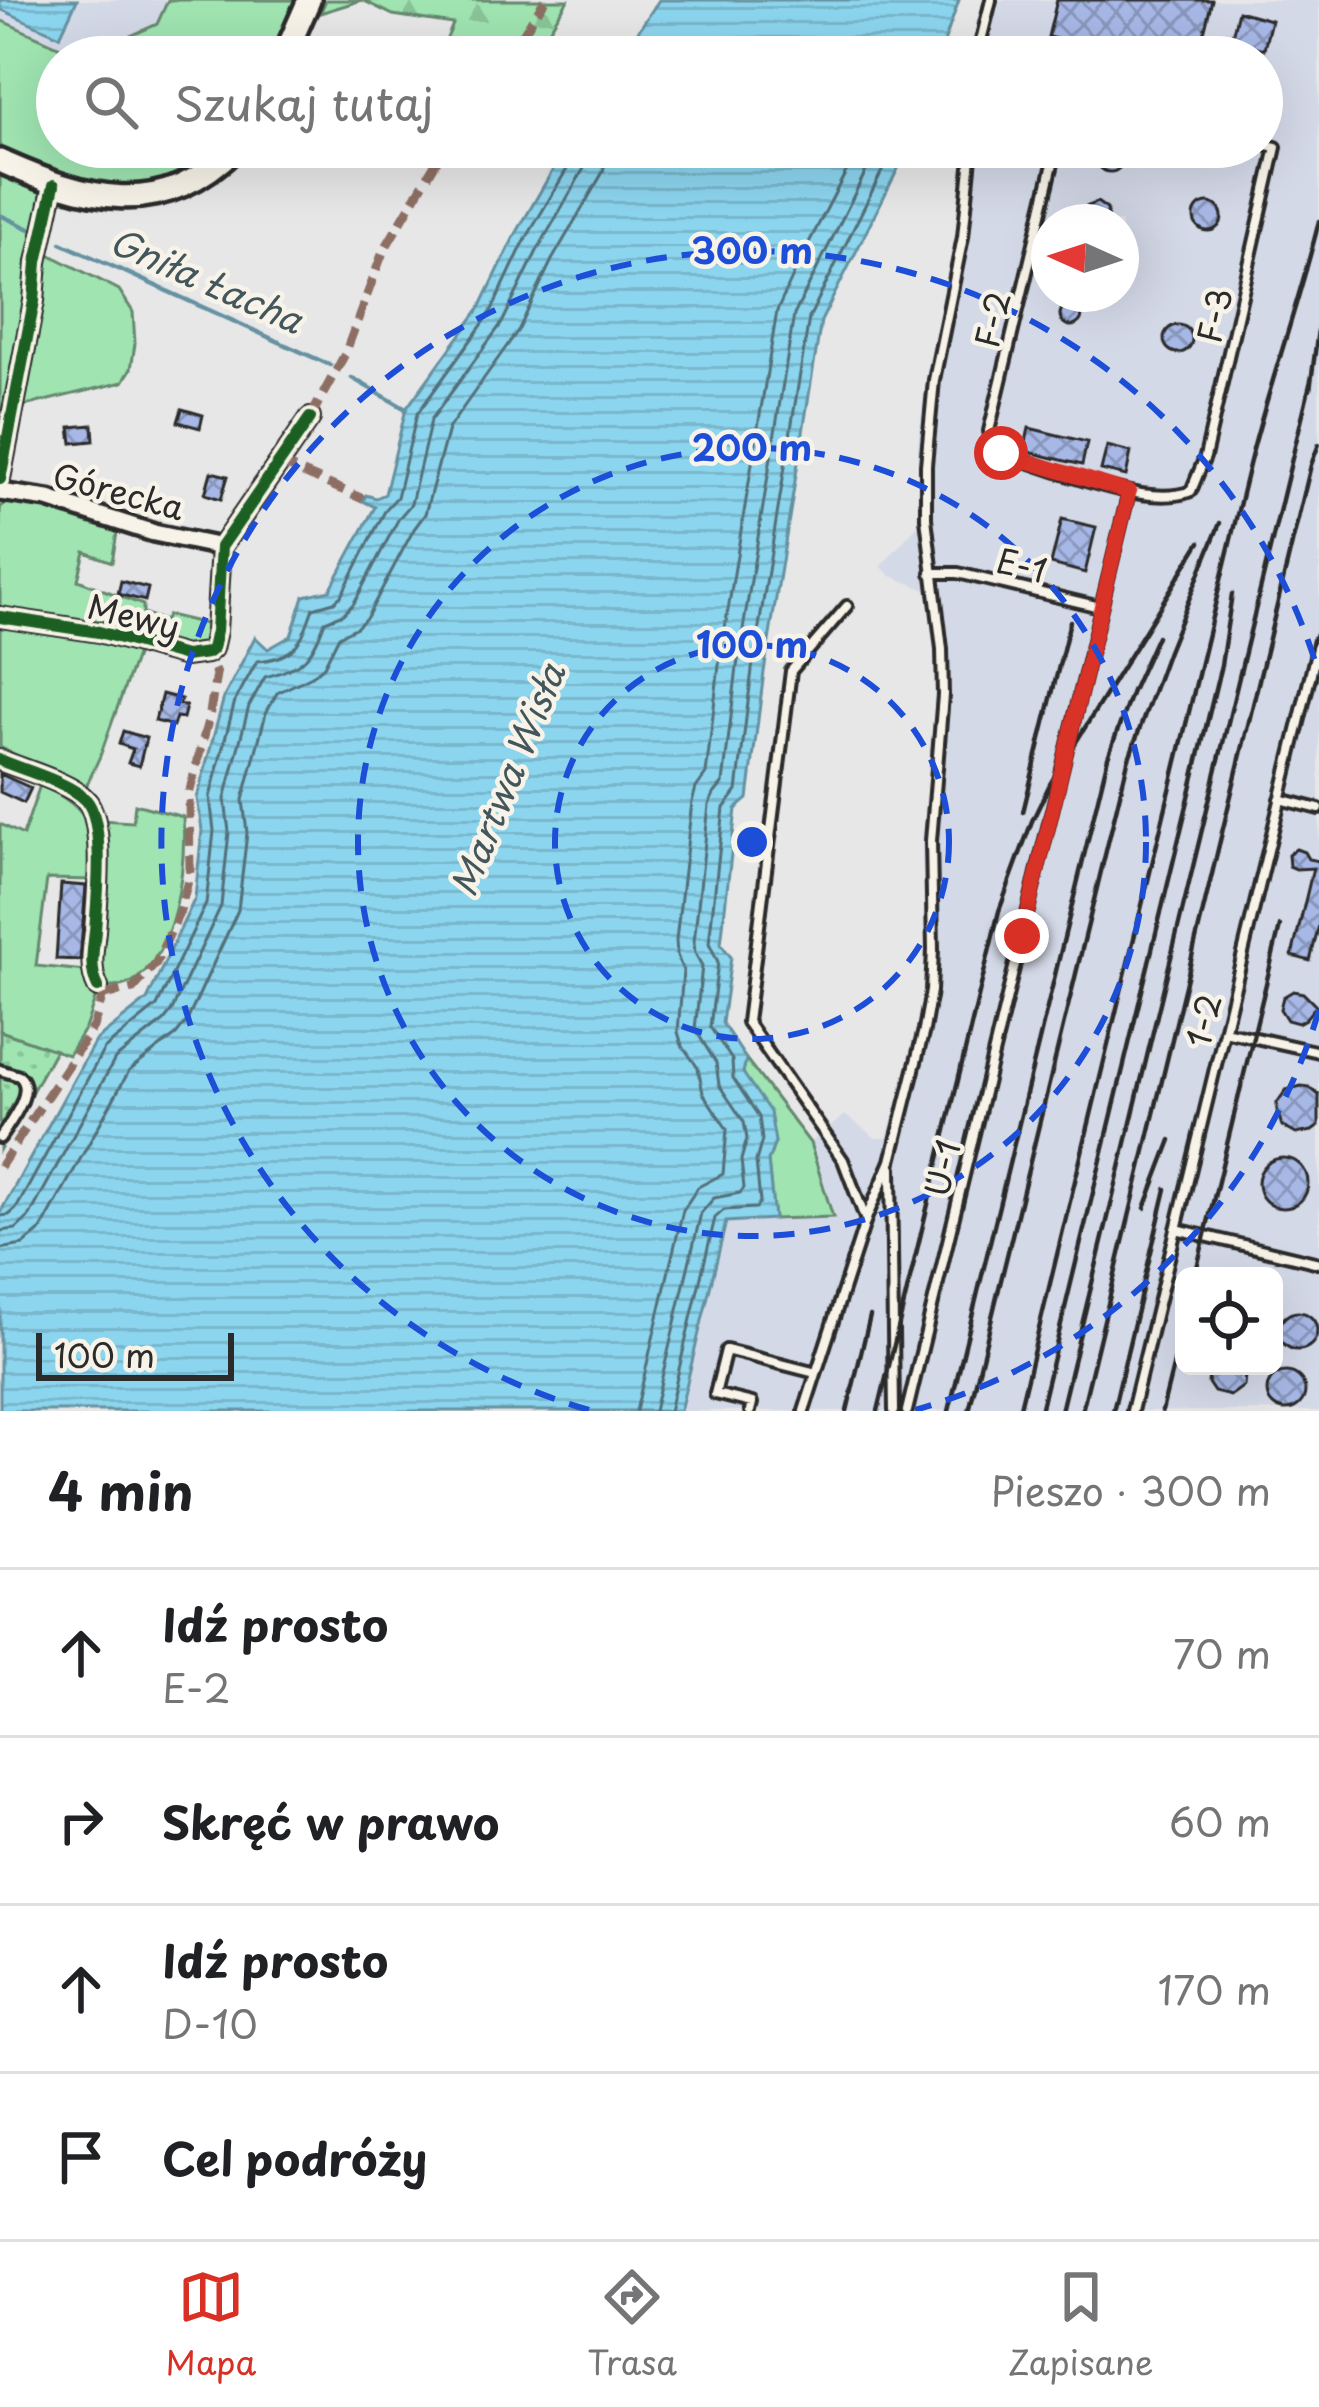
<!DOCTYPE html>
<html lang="pl">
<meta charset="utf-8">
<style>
:root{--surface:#fff;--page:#f6f6f6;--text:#202124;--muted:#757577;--line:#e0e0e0;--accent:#d93025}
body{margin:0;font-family:"Playpen Sans",sans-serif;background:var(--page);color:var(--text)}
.controls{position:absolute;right:36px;bottom:36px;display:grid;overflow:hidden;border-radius:18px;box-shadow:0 12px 48px #0002}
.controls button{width:108px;height:108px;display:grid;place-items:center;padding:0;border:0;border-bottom:3px solid var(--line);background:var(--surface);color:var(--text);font:60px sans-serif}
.compass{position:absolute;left:1031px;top:204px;width:108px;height:108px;border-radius:50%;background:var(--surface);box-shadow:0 12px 48px #0002;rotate:273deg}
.scale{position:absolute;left:36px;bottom:30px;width:198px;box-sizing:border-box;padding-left:12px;border:6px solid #2b2b2b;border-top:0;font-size:33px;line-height:42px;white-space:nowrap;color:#2b2b2b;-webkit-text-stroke:9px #f7f3e8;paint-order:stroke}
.stop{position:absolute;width:36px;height:36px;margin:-27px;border:9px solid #d93025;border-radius:50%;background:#fff}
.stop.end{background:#d93025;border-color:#fff;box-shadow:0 3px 12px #0008}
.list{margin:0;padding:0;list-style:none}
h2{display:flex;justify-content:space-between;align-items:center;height:156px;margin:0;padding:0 48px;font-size:51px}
h2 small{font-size:39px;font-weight:400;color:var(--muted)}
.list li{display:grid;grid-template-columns:78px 1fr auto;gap:36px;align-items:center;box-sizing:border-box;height:168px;padding:0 48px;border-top:3px solid var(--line)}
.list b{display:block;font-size:45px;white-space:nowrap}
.list p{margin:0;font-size:39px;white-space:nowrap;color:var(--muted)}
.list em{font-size:39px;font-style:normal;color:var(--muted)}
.icon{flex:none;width:66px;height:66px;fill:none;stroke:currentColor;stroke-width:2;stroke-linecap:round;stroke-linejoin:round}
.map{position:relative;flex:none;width:1319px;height:1411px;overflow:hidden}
.search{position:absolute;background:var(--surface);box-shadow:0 12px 48px #0002;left:36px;right:36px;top:36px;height:132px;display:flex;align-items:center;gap:30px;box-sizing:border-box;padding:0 42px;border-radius:66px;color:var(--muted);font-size:45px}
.sheet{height:828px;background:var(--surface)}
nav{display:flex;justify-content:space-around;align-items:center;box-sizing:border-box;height:168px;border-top:3px solid var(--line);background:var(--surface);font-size:33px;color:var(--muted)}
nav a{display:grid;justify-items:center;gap:6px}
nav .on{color:var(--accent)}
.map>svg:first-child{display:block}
</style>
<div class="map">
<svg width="1319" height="1411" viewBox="0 0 1319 1411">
<defs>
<pattern id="forest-firs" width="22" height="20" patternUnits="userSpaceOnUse" patternTransform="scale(3)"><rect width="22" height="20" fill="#9fe4b1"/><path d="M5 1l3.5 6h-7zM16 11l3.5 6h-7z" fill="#89c498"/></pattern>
<pattern id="park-dots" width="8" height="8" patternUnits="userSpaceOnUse" patternTransform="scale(3)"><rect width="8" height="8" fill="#9fe4b1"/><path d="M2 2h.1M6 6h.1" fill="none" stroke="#89c498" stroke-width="1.8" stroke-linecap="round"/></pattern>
<pattern id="water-rules" width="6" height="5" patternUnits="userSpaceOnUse" patternTransform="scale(3)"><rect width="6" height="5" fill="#8cd5ee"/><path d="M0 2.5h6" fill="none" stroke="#79b7cc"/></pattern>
<pattern id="building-cross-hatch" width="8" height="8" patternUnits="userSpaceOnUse" patternTransform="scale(3)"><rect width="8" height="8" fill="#a7b8e7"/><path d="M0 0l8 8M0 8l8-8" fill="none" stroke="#8896bb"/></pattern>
</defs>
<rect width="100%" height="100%" fill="#e7e7e8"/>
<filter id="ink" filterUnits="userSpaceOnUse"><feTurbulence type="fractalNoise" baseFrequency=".00833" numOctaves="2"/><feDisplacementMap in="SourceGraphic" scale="24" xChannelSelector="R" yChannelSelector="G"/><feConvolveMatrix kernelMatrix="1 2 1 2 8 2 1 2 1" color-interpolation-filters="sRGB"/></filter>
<g filter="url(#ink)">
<path fill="#d4d9e8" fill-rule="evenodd" d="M0,0H168L157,24L83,57L0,20Z
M984,0H1319V1411H680L726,1221L832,1216L810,1143L845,1115L876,1138H887L919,1026L926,967L922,843L933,740L936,651L926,590L891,576L881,566L918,525V446L928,367L960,223L966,147H1262V57H971L977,19ZM1049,222H1121V294H1049ZM1184,1276H1274V1366H1184Z"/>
<path fill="#9fe4b1" stroke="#65886e" stroke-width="3" d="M168,0H302L277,57H57V147H225L195,170L150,187L104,189L0,150V20L83,57L157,24Z
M0,173L41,191L39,224L29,294L0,420Z
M45,252L119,290L133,312L135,344L131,369L123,382L20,407Z
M11,502H33L118,527L112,562L85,552L78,580L143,605V613L164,621L168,615L210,625L208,644L197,651L177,650L125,631L76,620L0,610V511L1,506Z
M0,622L59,628L138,650L100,756L85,789L0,747Z
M40,785C93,810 92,825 93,880L47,879L36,966L85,971L95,999L86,1026L68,1055L0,1031V824L23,835Z
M135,804L183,817C186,865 177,954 132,982C123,987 114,987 104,988L94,972L100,820L133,822Z
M746,1059L810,1143L833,1217L774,1219L768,1161L775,1142L743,1072Z"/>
<path fill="url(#forest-firs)" stroke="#65886e" stroke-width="3" d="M326,0H568L532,57H439L453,24L393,15L362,0L320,13Z"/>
<path fill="url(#park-dots)" stroke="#65886e" stroke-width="3" d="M0,1031L55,1050L0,1149Z"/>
<path fill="url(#water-rules)" stroke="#6591a0" stroke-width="3" d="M0,0H77L60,36L0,9Z
M659,0H959L939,57H621Z
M566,147H907L900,165L821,321L764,672L748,799L736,809L721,944L731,957L722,1023L746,1059L743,1073L770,1112L775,1142L768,1161L774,1219L726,1222L680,1411H0V1213L95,1041L147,1000L195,898L202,830L197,798L224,697L255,637L268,649L291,636L304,596L330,590L375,507L363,501L366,495L376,498L385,494L406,409L480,308L513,239Z"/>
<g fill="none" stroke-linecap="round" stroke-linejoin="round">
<path stroke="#526f79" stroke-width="3" d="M0,1216L9,1215L16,1209L104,1049L157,1006L206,904L214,831L210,797L235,701L257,661C297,658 301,642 313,608L334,602L341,596L386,509L397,497L417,414L490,314L523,244L574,157L575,147
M0,1231L16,1229L29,1217L115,1059L164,1021L171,1012L221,906L229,832L225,799L249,706L265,677C304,667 312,657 325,621L343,614L354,603L399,518L411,504L431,420L502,323L537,251L587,163L590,147
M0,1249L23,1245L41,1230L129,1071L176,1035L187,1021L238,910L247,833L243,800L266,713L277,693L312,676L324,666L339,636L357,627L367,617L414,529L425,514L448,429L519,329L552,260L603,172L608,147
M636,1411L683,1210L698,1187L723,1174L727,1129L703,1093L698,1068L682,1045L678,1032L683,971L677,955L676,940L692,802L696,788L706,774L719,665L777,311L802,256L859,147
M654,1411L701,1213L714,1198L740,1193L744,1188L741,1160L747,1139L744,1122L719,1085L716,1063L695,1029L702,966L695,953L694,942L709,805L714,794L723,783L737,667L794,315L878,147
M669,1411L715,1218L724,1210L756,1208L760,1202L756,1161L762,1140L759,1117L733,1078L732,1060L710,1027L718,962L709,943L724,808L737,791L752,670L809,318L894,147"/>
<path stroke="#6591a0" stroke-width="4.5" d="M0,215L30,229
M61,243L330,365
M352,378L406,409
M0,417H2"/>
</g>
<path fill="url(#building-cross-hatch)" stroke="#2b2b2b" stroke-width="3" d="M1057,0H1212L1198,57H1132L1048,37Z
M1238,11L1271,20L1264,49L1231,41Z
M1097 159a13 13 0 1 1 26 0a13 13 0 1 1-26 0Z
M1097,202L1107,209L1108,222H1083L1084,208Z
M1194 217a14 14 0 1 1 28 0a14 14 0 1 1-28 0Z
M1060 315a11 11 0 1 1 22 0a11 11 0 1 1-22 0Z
M1164 339a14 14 0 1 1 28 0a14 14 0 1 1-28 0Z
M182,409L203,415L200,428L178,422Z
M93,425L94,441L72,443L70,427Z
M1029,428L1087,442L1082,465L1024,451Z
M1107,446L1131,452L1126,476L1101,470Z
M211,472L228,476L221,499L205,494Z
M1062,519L1096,527L1085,573L1051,564Z
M121,581L148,588L145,601L118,594Z
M162,694L181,699L179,704L186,706L183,718L176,717L173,726L155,721Z
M123,731L146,738L139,766L128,763L133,749L119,744Z
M0,774L31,788L24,803L0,792Z
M1296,849L1304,852L1308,859L1319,861V925L1310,961L1292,956L1313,868L1296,869L1289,866L1288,855Z
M61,884L86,886L80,960L56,959Z
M1293,991L1303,993L1316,1006L1305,1019L1298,1023L1287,1020L1280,1009L1283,997Z
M1301,1086L1309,1087L1319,1095V1126L1312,1131L1296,1134L1282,1126L1277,1111V1103L1286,1090Z
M1258 1183a25 25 0 1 1 50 0a25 25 0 1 1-50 0Z
M1279 1331a19 19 0 1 1 38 0a19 19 0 1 1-38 0Z
M1210,1366H1243L1245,1374L1244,1386L1230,1396L1214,1392L1208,1383Z
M1267 1391a19 19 0 1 1 38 0a19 19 0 1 1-38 0Z"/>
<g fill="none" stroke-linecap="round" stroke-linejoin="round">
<g stroke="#2b2b2b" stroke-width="16">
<path id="lane" d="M977,57L991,0
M1057,147L989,431L991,443L1001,453C1047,467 1148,510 1191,491L1205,457L1276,147L1262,144
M931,573H958L1100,607
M847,606L791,671L747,1022L843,1160L865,1218
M1280,799L1319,809
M1224,1031L1319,1052
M0,1070C2,1071 17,1075 19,1076C37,1090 8,1125 0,1138
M891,1168L894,1411
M1176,1229L1319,1263
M750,1411L752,1403L715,1394L726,1350L816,1373
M804,1411L866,1219L891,1161L924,1030L931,991L933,950L931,841L943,695L942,649L926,518V465L934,380L963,237L972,147
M907,1411L1129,492
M1132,1411L1319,640"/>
</g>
<g stroke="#2b2b2b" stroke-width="24">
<path id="street" d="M0,479L34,301L37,262L54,185
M0,492L48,499L154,533L221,547
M0,617L99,632L185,656L207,653L212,649L216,631L221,547L310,418
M0,760C23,770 69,782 86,800C106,823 97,901 95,931C93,950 89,969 98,987"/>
</g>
<g stroke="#2b2b2b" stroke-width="30">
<path id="secondary" d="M284,57L309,0
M0,161C86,199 160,223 236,147"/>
</g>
<use href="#lane" stroke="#f7f3e8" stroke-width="8"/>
<use href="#street" stroke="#f7f3e8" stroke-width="15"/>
<use href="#secondary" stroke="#f7f3e8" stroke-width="21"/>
<path stroke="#2b2b2b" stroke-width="4.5" d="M1310,390L1319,322
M1023,812L1070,621
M1145,1208L1171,1140
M1195,1276L1280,926
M847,1411L870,1316
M878,1411L999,911L1032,821L1050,784L1200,542
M949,1411L1108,757L1132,691L1157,636
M969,1411L1128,761L1168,651L1220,523
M1019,1411L1249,465C1270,382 1299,303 1319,221
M1040,1411L1221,665L1232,594
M1061,1411L1312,376
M1082,1411L1311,465L1319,444
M1113,1411L1166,1189
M1162,1411L1184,1322"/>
<path stroke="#8d6e63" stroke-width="9" stroke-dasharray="18 9" stroke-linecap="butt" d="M508,57L545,0
M310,418L345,354L383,252L445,147
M278,462L363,499
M103,995L133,989L156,963L180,911L190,873L189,794L210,713L216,674L207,653
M0,1167L93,1027L103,995L98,987"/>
<g stroke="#f7f3e8" stroke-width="20">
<path id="cycleway" d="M0,479L34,301L37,262L54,185
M0,617L99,632L185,656L207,653L212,649L216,631L221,547L310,418
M0,760C23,770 69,782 86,800C106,823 97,901 95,931C93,950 89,969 98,987"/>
</g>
<use href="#cycleway" stroke="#1b5e20" stroke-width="12"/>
</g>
</g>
<g fill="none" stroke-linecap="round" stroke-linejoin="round" filter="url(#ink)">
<path stroke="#d93025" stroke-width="15" d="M1001,453L1129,492L1022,936"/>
</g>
<g fill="none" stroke="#1d4ed8" stroke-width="6" stroke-dasharray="21 15">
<circle cx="752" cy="842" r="197"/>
<circle cx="752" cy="842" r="394"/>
<path d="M1319 1010A591 591 0 0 1 915 1410M589 1410A591 591 0 1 1 1319 674"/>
</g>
<g text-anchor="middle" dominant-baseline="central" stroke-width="9" stroke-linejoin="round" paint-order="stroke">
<g font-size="33" fill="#2b2b2b" stroke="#f7f3e8">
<text transform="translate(1213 315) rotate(-77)">F-3</text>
<text transform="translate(991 319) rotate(-77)">F-2</text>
<text transform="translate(119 490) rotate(15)">Górecka</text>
<text transform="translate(1022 564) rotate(14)">E-1</text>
<text transform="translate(134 615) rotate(14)">Mewy</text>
<text transform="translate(1202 1020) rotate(-76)">1-2</text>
<text transform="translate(941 1168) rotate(-76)">U-1</text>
</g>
<g font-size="36" font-style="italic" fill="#43565c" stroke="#f7f3e8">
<text transform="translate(207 279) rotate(24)">Gniła Łacha</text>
<text transform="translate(506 779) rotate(-68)">Martwa Wisła</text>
</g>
</g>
<circle cx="752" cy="842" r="18" fill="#1d4ed8" stroke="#f7f3e8" stroke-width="6"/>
<g font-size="36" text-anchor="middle" font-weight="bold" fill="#1d4ed8" stroke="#f7f3e8" stroke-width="9" stroke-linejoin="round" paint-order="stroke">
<text x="752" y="264">300 m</text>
<text x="752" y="461">200 m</text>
<text x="752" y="658">100 m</text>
</g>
</svg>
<div class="controls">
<button><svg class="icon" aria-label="locate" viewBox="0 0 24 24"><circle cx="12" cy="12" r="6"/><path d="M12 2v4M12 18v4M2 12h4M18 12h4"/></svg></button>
</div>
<svg class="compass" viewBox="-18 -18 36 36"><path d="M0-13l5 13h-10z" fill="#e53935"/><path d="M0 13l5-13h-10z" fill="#757577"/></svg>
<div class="scale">100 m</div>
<div class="stop" style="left:1001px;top:453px"></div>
<div class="stop end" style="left:1022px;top:936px"></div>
<div class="search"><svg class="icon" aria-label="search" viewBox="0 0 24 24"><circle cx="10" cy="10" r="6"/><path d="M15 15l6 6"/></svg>Szukaj tutaj</div>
</div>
<section class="sheet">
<h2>4 min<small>Pieszo · 300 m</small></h2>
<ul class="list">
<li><svg class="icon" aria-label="ahead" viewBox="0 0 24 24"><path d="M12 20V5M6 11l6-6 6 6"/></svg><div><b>Idź prosto</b><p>E-2</p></div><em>70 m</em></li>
<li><svg class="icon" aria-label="right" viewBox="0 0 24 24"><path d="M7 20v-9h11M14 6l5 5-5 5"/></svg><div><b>Skręć w prawo</b></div><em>60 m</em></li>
<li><svg class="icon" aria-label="ahead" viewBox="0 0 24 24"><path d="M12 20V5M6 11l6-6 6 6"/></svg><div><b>Idź prosto</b><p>D-10</p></div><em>170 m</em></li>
<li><svg class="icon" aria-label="arrive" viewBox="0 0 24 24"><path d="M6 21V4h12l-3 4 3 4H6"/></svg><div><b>Cel podróży</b></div></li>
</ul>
</section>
<nav>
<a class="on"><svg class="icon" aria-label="map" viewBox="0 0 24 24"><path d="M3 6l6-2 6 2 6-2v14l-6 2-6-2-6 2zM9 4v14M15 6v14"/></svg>Mapa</a>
<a><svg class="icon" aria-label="directions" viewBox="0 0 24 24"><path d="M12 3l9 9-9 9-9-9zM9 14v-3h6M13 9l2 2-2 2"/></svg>Trasa</a>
<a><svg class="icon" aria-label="saved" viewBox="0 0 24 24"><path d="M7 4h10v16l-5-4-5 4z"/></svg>Zapisane</a>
</nav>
